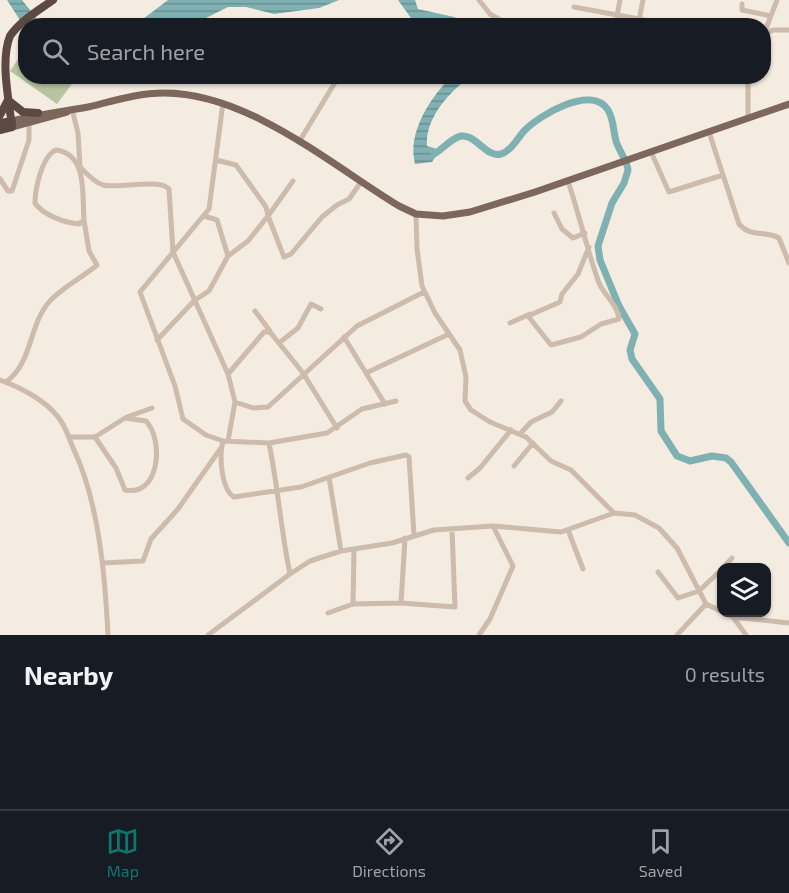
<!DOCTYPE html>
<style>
:root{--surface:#171b24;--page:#242831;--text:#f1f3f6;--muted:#9ea1a6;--line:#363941;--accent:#0f766e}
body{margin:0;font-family:"Exo 2",sans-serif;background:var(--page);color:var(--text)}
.controls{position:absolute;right:18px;bottom:18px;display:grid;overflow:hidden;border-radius:12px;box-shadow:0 2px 4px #0004}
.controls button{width:54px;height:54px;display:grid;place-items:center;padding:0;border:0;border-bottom:2px solid var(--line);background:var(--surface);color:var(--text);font:30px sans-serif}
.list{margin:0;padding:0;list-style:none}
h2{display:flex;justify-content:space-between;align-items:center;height:78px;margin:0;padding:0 24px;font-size:26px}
h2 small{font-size:20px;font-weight:400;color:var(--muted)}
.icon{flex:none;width:33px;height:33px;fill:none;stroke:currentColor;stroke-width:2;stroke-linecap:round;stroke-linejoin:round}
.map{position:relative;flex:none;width:789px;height:635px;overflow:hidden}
.search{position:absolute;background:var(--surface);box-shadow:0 2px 4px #0004;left:18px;right:18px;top:18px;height:66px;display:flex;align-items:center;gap:15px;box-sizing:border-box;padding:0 21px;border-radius:24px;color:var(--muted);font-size:22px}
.sheet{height:174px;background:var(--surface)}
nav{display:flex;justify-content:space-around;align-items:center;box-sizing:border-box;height:84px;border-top:2px solid var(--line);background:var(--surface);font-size:16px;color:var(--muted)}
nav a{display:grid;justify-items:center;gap:3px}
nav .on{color:var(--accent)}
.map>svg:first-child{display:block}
</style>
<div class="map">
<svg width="789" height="635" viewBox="0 0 789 635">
<defs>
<pattern id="water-rules" width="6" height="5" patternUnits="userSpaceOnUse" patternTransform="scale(1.5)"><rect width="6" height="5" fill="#7fb0b2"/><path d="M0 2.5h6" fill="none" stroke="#699091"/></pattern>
</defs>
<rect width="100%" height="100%" fill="#f4ebe1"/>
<path fill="#b8c4a0" d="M25,49L26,76L77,77L57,104L10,71Z"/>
<path fill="url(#water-rules)" d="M7,0H22L42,25L26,26L25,28Z
M168,0H339L319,8L274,14L246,7H228L192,25H135Z
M398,0H415L418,9L454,17L472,25H416Z
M451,77H469C449,93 425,118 427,146L440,150L432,162L415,164C407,133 430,98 451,77Z"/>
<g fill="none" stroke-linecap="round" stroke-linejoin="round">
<path stroke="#7fb0b2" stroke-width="7" d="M434,154C443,149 451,138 461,136C476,134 486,158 501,154C512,150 517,139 524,131C539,115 592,84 608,110C614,120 613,130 616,141C619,151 627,160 628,170L624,183L612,203L598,246L600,260L619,306L635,334L630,350L632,359L660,399L661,431L677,456L690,461L712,456L726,458L731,462L789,543"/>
<path stroke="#cdbbac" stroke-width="5" d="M479,0L490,14L511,26
M742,4V10L771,16
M574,7L677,26
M617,16L620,0
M639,20L643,0
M764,34L777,0
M764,35L773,30H789
M748,76V118
M223,103L209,209L140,292L175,386L183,419L206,435L223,441L269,443L327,433L362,409L396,401
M72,109L78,133L80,167C87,174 94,182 103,185C119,189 159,178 169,189L173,252L228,374L235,402L228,441
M709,132L739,224C751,238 765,230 779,238L789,263
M299,142L339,76
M56,150C88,154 82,196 84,220L79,224C65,223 43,215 35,203C35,189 42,156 56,150Z
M651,152L669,192L723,175
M0,179L8,191H12L29,140V123
M293,181L268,216L284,257L291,254L322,217L337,205L349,199L361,182
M568,181C579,214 587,250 599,283C604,295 618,305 619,319L601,324L581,337L551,345L528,316L560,302L562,294L578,274L589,247
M554,213L562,229L573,238L585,233
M416,214L417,249L422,286L435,313L460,350L466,377L465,401L471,410L490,422L526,437L551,461L571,470L614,513L635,515L659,528L677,548L706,604L733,617L789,623
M204,216L217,220L228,256
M255,311L270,331
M510,323L530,314
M344,337L366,373L449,334
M157,340L195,300L209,291L228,256L248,241L268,216L266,207L236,165L216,160
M279,343L298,328L311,304L321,309
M366,373L385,404
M228,374L264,332H270L303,373L337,428
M0,380C20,387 45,400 58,417C66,426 69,439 74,450C99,503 105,576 108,635
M6,382C33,362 28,327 49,302C62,287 82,278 97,265L89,251L84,220
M235,402L253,408L268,407L357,326L424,292
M127,417L152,408
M520,434L531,422L552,412L561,401
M70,437H95L125,418L146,421C164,440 160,497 125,490L116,468L95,437
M223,441C219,455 221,489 234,497L301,487L370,463L406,455L409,457L414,535
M269,443C278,487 281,531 290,574
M514,466L533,443
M329,477L341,551
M468,478L480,468L511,430
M568,530L583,569
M103,563L143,561L151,539L178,509L221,448
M723,568L732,558
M658,572L678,598L699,591L722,569
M401,603L405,538
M353,604L354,549
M328,613L353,604L401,603L455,607L452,529
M733,617L746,635
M208,635L290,574L310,561L341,551L392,543L434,530L493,526L561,532L614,513
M479,635L490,619L513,566L493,526
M677,635L706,604"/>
<path stroke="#7d675c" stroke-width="7" d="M12,121C37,114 62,112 88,107C113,101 138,93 164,93C248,93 330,164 399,206L416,214L443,216L470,212L535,192L789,104
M12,127L67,112"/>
<path stroke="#5c4a42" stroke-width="8" d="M9,101L23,112L38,113
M0,115L8,100
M0,123L12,121
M0,130L12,127C9,100 0,61 10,36C20,21 39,10 53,0"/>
</g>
</svg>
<div class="controls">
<button><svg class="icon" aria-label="layers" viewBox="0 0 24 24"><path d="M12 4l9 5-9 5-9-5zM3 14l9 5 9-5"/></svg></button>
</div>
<div class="search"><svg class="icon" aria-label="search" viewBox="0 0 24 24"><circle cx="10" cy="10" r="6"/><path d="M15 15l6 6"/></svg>Search here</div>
</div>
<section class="sheet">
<h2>Nearby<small>0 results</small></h2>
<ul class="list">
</ul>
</section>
<nav>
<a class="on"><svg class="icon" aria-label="map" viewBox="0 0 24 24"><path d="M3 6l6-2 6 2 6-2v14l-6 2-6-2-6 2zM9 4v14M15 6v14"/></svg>Map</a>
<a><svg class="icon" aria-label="directions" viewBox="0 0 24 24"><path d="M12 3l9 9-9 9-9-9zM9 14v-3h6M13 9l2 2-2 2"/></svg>Directions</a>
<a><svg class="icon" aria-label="saved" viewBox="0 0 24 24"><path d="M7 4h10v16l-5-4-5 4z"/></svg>Saved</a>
</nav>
